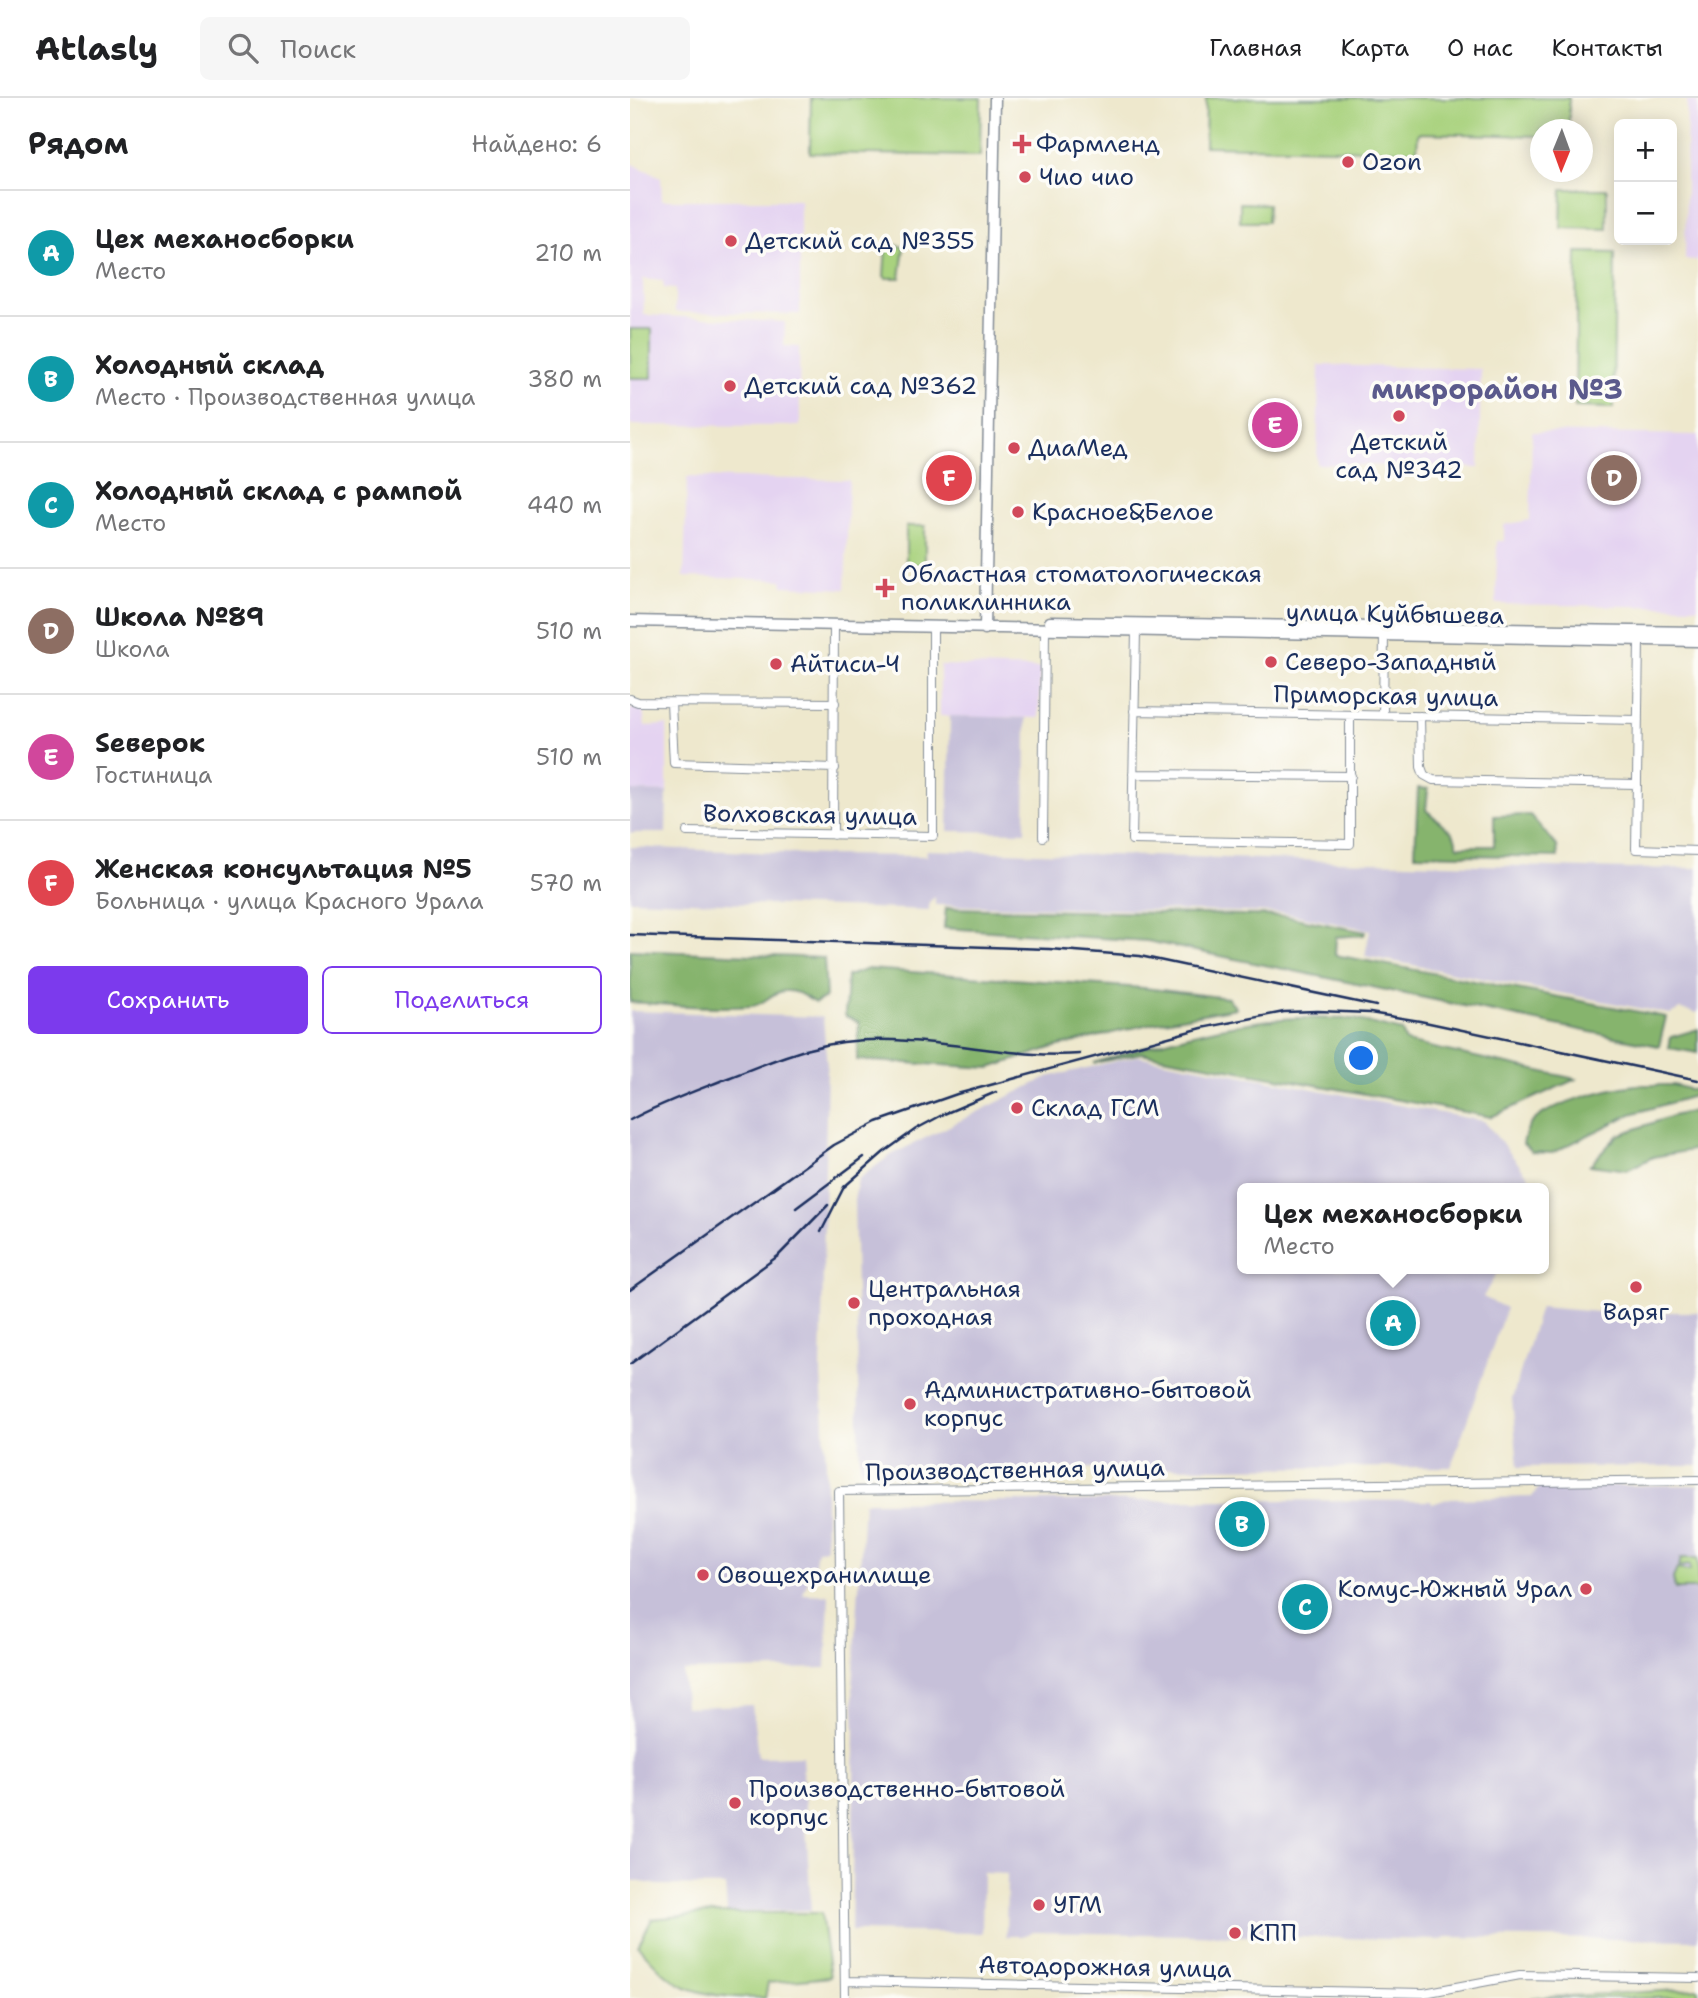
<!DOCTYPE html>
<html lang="ru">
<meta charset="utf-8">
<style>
:root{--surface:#fff;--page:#f6f6f6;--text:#202124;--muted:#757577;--line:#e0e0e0;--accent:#7c3aed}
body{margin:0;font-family:"Shantell Sans",sans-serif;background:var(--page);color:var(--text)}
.controls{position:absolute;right:21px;top:21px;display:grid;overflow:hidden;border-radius:10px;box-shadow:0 4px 18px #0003}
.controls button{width:63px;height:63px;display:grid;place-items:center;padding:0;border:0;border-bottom:2px solid var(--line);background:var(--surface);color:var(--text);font:35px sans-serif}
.compass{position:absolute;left:900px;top:21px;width:63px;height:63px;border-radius:50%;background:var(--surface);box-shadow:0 4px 18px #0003;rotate:181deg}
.you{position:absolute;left:732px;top:961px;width:24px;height:24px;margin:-18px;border:5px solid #fff;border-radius:50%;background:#1a73e8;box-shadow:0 0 0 10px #1a73e833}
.badge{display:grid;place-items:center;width:46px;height:46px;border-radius:50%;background:var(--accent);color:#fff;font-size:23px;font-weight:700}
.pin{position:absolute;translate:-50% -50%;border:4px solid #fff;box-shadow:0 2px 7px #0006}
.popup{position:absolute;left:607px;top:1085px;width:312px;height:91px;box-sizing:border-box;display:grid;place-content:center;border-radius:10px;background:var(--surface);filter:drop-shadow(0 2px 5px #0005);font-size:23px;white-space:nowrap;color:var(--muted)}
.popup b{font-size:26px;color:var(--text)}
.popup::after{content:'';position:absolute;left:50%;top:100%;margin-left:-14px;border:14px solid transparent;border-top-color:var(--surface)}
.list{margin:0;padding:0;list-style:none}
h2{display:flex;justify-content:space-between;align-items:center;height:91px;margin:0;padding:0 28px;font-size:30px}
h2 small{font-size:23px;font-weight:400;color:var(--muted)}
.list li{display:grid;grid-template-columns:46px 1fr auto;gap:21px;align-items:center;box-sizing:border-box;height:126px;padding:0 28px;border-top:2px solid var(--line)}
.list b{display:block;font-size:26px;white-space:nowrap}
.list p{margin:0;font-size:23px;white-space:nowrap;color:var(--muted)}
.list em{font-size:23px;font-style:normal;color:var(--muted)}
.actions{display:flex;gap:14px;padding:21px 28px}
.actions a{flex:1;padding:16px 0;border:2px solid var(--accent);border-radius:10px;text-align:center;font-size:24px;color:var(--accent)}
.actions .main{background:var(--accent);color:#fff}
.icon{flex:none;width:38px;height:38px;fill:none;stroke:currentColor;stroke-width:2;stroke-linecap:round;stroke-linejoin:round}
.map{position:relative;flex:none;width:1068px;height:1900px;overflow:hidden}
header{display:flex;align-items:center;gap:42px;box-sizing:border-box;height:98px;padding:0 35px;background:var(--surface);border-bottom:2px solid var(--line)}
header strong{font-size:33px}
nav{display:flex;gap:38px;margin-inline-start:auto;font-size:24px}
.search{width:490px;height:63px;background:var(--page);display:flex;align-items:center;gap:18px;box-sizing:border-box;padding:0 24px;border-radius:10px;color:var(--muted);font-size:26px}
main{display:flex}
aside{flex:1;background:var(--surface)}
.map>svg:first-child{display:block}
</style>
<header>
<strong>Atlasly</strong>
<div class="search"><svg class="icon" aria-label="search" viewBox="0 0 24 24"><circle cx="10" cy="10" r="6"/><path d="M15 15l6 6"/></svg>Поиск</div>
<nav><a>Главная</a><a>Карта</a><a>О нас</a><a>Контакты</a></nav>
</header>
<main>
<aside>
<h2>Рядом<small>Найдено: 6</small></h2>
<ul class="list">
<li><span class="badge" style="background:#0f9aa8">A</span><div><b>Цех механосборки</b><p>Место</p></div><em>210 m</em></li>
<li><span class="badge" style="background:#0f9aa8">B</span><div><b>Холодный склад</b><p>Место · Производственная улица</p></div><em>380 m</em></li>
<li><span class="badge" style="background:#0f9aa8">C</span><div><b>Холодный склад с рампой</b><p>Место</p></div><em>440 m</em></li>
<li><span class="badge" style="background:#8d6e63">D</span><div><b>Школа №89</b><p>Школа</p></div><em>510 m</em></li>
<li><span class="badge" style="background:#d1479c">E</span><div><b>Sеверок</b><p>Гостиница</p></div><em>510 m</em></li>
<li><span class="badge" style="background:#e0444e">F</span><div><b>Женская консультация №5</b><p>Больница · улица Красного Урала</p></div><em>570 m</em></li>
</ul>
<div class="actions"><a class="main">Сохранить</a><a>Поделиться</a></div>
</aside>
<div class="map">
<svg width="1068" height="1900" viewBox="0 0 1068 1900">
<rect width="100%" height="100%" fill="#fdfcf7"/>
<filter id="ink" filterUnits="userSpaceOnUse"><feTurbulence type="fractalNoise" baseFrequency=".0143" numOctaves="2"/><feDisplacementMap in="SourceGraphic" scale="14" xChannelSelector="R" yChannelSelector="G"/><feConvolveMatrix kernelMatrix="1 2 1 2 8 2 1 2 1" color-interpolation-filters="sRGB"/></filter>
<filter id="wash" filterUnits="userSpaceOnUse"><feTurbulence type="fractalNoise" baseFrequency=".00686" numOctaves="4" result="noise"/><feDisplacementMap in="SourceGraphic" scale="28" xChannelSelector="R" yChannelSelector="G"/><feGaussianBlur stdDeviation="1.57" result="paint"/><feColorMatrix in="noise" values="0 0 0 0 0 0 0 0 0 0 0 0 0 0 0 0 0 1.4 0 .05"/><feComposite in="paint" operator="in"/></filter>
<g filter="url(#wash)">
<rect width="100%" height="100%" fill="#eee8cd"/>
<path fill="#e4d3f1" d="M1057,2L1068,3V163L1055,162Z
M0,65L31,79L32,102H170V216L45,214V191L34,190L33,183L13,181L14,217L155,224L154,248L169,249L170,328L0,327Z
M689,267L851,271L849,370L687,366Z
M902,334L1068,337V509L866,506L867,443H874V427L900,422Z
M57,379L219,382L215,491L153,488L152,482L54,479Z
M310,567L410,570L409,620L310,618Z
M0,611H13L15,628L37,627V694L0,693Z"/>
<path fill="#c6c0d9" d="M320,618L396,620L395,734L318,733Z
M0,693L37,694L36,735H0Z
M0,749L198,757L296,758L297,752L999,771L1068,770V915L1050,911L1040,916L735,858L740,832L655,815L305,807V799L299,804V812L0,802Z
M0,913L193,919L197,968L191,1276L196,1366V1451L187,1452L185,1465L173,1496L199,1497L196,1570L53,1573L55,1609L122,1607L128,1659L172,1658L181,1812L97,1814L95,1788L28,1787L0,1782Z
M507,958L854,1023L908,1090H612V1171H869L853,1199L876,1210L821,1369L230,1371L224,1102L228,1081L261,1057L418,979Z
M910,1209L969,1214H1068V1368L888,1369L882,1301Z
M1068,1387V1842L816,1839L811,1842L404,1834L391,1838H376L377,1776L353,1775L352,1835L221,1833L225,1635L223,1589L234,1404L598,1402L801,1403L802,1406L817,1401L902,1399L910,1388Z"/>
<path fill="#a9d27e" stroke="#62806e" stroke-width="2" d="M181,0H351L350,58L180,55Z
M576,0H939V31L911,32L910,38L788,35L787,53L575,48Z
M932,91H977V131L931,130Z
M610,105L638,106L637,124H610Z
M259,146L274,149L270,180H256L254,178L256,148Z
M947,154L985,155L983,310L945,309Z
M0,231H22V280H0Z
M276,428H295V467H276Z
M1051,1460H1068V1491H1045L1043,1480L1047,1471L1060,1473V1467L1049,1469Z
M83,1815H191L200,1879L138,1885L135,1900C110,1900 77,1899 54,1888C36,1880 22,1862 8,1848L22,1821Z
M1068,1891V1900H901Z"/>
<path fill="#86b46d" stroke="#507266" stroke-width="2" d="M788,690L798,691L796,712L823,735L828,748H864V718L900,717L927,748L928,759L785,756Z
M316,810L655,818L735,834L734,837L706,839L705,857L1036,919L1029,948L517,843L314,830Z
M0,852L194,860L196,899L185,905C175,899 167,892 155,893C141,893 134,908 121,908C81,911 40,907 0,904Z
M238,871L514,890L598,900L606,910L523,925L421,950L360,970L227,962L229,924L215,918L217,878Z
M667,920L724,921L772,933L776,944L946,981L861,1019L511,955L464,965C529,944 599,923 667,920Z
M1068,931V955L1039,950L1041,939Z
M1006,987H1043L1068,993V997L1001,1016L922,1055L902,1054L893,1046C894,1041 896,1034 898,1030C911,1006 981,990 1006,987Z
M1068,1012V1051L1023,1059L997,1072L960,1067L988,1037L1042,1018Z"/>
</g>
<g filter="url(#ink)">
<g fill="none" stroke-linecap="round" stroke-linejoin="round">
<g stroke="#848c96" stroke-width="10">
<path id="street" d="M506,533L502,742L720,746V617
M1009,542L1006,751L1068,753
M0,601L8,604L205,605
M41,605L44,665L205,670
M504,613L1008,622
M753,617L754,537
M790,618L791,669L794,677L803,682L1007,686
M503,676L721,678
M57,734L303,738V529
M203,737L204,527
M413,739L415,532
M215,1883L794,1895L890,1877L1068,1880
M215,1900L209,1393L1068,1382"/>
</g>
<g stroke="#848c96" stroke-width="13">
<path id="secondary" d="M0,523L1068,543
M420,524L1068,534
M355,531L365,0"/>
</g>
<use href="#street" stroke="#fff" stroke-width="8"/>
<use href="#secondary" stroke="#fff" stroke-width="10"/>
<path stroke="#1b2f5e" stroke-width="2.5" d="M0,837L419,851L510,858L746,908
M0,1022C31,1005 65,993 98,980C125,970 151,958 179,951C211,942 246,940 279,943C337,946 392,960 450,956
M166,1110L234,1059
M191,1134L214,1089L254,1054L286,1031L314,1016L366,994
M0,1192L204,1047L247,1024L327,996L572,930L654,914L688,913L740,915L790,923L1068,982
M0,1266L148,1158L198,1107"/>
</g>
</g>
<g fill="#d1495b" stroke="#fdfcf7" stroke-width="2.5">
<path d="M388.5 35.5h7v7h7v7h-7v7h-7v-7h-7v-7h7z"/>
<circle cx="718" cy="64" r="7"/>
<circle cx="395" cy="79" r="7"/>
<circle cx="101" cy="143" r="7"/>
<circle cx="100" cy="288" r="7"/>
<circle cx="769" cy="318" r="7"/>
<circle cx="384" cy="350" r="7"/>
<circle cx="388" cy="414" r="7"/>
<path d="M251.5 479.5h7v7h7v7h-7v7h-7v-7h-7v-7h7z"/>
<circle cx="641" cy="564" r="7"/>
<circle cx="146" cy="566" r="7"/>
<circle cx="387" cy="1010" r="7"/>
<circle cx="1006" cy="1189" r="7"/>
<circle cx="224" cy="1205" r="7"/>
<circle cx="280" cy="1306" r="7"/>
<circle cx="73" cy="1477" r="7"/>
<circle cx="956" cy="1491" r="7"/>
<circle cx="105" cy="1705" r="7"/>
<circle cx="409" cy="1807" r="7"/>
<circle cx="605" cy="1835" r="7"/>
</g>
<g text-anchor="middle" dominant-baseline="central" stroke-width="7" stroke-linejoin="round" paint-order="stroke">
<g font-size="24" fill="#1b2f5e" stroke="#fdfcf7" text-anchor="start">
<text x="406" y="46">Фармленд</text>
<text x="732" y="64">Ozon</text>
<text x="409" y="79">Чио чио</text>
<text x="115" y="143">Детский сад №355</text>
<text x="114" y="288">Детский сад №362</text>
<text x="769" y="344" text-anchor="middle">Детский<tspan x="769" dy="28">сад №342</tspan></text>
<text x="398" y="350">ДиаМед</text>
<text x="402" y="414">Красное&amp;Белое</text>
<text x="271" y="476">Областная стоматологическая<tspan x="271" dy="28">поликлинника</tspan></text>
<text x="655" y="564">Северо-Западный</text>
<text x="160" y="566">Айтиси-Ч</text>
<text x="401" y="1010">Склад ГСМ</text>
<text x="238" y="1191">Центральная<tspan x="238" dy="28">проходная</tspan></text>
<text x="1006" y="1214" text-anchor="middle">Варяг</text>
<text x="294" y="1292">Административно-бытовой<tspan x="294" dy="28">корпус</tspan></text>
<text x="87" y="1477">Овощехранилище</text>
<text x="942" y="1491" text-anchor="end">Комус-Южный Урал</text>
<text x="119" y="1691">Производственно-бытовой<tspan x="119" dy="28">корпус</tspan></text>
<text x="423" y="1807">УГМ</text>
<text x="619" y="1835">КПП</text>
</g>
<g font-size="24" fill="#1b2f5e" stroke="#fdfcf7">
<text transform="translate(765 516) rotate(1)">улица Куйбышева</text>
<text transform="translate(756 598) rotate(1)">Приморская улица</text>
<text transform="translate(180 717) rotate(1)">Волховская улица</text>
<text transform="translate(385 1372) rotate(-1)">Производственная улица</text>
<text transform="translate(475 1869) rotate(1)">Автодорожная улица</text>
</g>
<g font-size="28" font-weight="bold" fill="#5b5a8c" stroke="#fdfcf7">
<text x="867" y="291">микрорайон №3</text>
</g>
</g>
</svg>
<div class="controls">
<button>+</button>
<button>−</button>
</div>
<svg class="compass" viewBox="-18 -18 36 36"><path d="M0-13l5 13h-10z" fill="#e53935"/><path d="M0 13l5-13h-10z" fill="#757577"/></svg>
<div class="you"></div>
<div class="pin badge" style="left:763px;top:1225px;background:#0f9aa8">A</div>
<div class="popup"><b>Цех механосборки</b>Место</div>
<div class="pin badge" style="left:612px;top:1426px;background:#0f9aa8">B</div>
<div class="pin badge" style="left:675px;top:1509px;background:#0f9aa8">C</div>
<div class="pin badge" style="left:984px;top:380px;background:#8d6e63">D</div>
<div class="pin badge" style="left:645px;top:327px;background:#d1479c">E</div>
<div class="pin badge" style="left:319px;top:380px;background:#e0444e">F</div>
</div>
</main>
